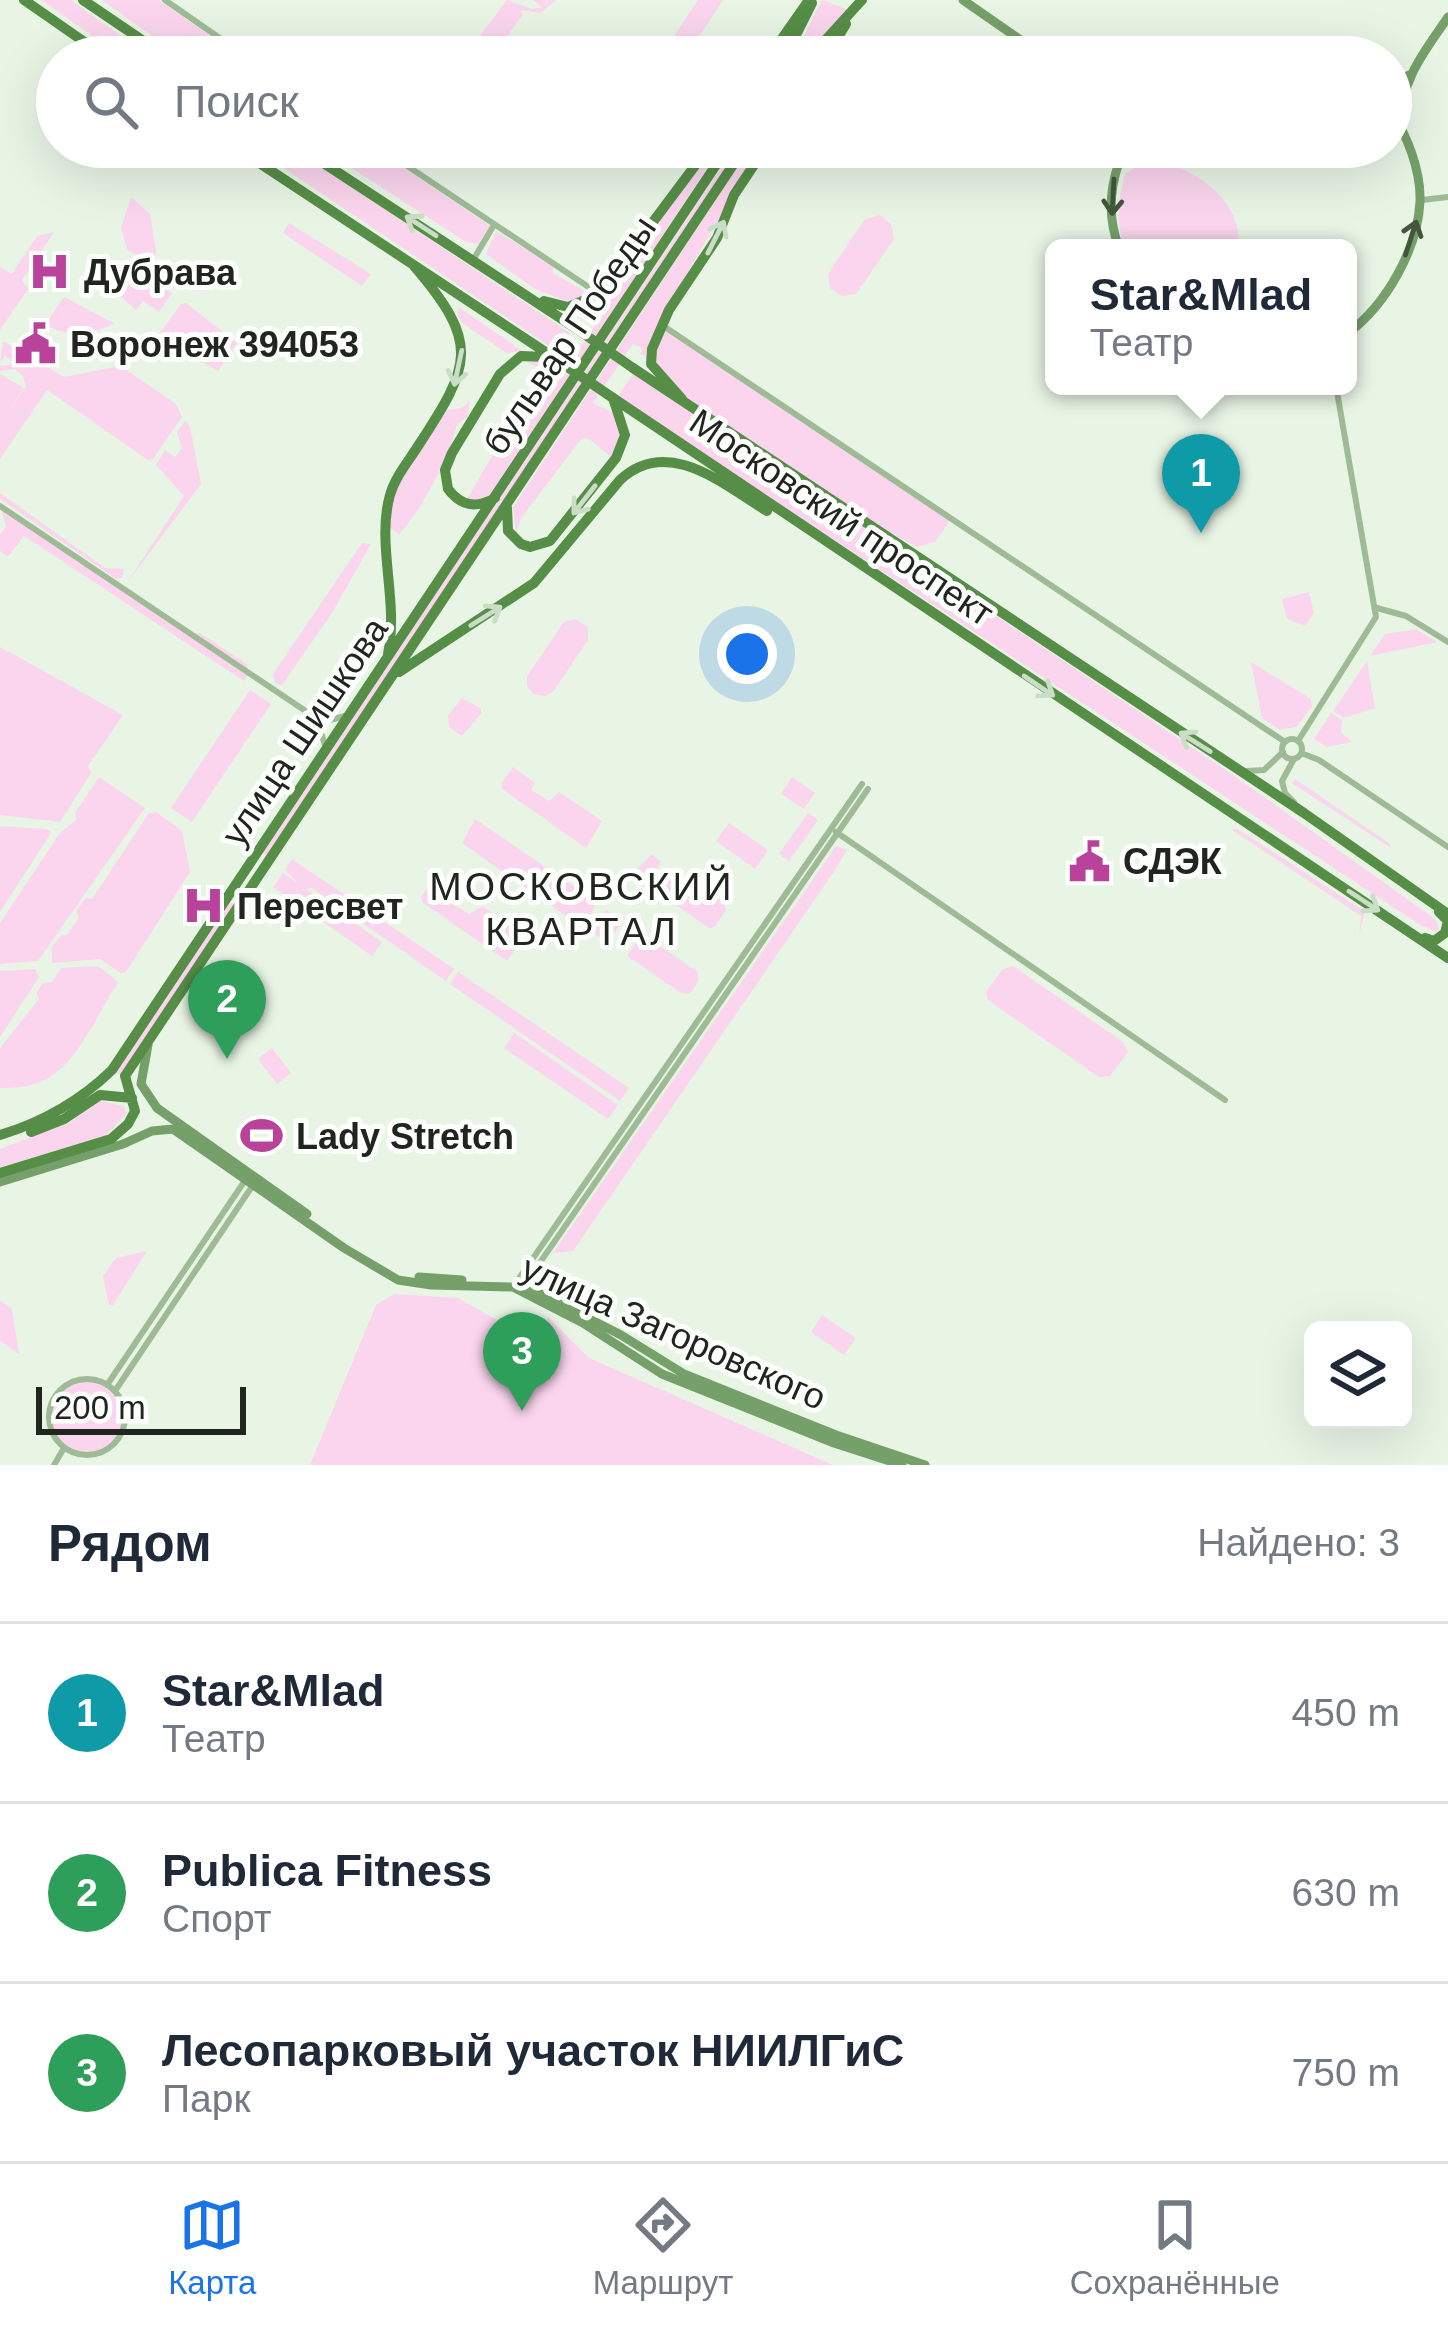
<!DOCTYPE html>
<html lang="ru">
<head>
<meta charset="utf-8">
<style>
  :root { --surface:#fff; --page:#f2f2f3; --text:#1f2937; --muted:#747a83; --line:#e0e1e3; --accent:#1a73e8 }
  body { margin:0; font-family:Helvetica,sans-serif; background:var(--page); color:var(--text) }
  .controls { position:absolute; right:36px; bottom:36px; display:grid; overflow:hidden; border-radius:18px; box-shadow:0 12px 48px #0002 }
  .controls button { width:108px; height:108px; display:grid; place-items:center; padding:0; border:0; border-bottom:3px solid var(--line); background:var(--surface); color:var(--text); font:60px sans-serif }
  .scale { position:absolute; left:36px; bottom:30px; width:210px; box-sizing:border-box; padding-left:12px; border:6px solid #212520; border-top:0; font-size:33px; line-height:42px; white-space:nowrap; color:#212520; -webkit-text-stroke:9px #fcfffc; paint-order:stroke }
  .you { position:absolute; left:747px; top:654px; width:42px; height:42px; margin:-30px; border:9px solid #fff; border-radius:50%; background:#1a73e8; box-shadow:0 0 0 18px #1a73e833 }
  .badge { display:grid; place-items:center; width:78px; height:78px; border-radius:50%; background:var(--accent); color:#fff; font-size:39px; font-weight:700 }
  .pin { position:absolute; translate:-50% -99px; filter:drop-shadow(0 3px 6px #0008) }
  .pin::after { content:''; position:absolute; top:63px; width:42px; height:36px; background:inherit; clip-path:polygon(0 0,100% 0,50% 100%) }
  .popup { position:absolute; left:1045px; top:239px; width:312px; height:156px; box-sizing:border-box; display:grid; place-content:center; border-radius:18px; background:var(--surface); filter:drop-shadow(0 3px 9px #0005); font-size:39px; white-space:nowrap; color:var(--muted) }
  .popup b { font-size:45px; color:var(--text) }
  .popup::after { content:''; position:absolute; left:50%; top:100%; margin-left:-24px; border:24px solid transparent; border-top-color:var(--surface) }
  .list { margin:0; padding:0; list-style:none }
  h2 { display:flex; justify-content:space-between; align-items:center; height:156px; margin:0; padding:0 48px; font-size:51px }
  h2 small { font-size:39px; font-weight:400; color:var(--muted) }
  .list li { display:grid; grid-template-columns:78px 1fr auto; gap:36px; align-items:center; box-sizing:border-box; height:180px; padding:0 48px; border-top:3px solid var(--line) }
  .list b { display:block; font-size:45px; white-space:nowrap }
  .list p { margin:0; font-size:39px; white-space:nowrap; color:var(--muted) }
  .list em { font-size:39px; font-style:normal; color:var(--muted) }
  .icon { flex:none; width:66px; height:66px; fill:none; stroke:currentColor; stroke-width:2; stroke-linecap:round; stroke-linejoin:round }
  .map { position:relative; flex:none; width:1448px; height:1465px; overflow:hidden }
  .search { position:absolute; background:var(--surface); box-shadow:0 12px 48px #0002; left:36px; right:36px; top:36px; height:132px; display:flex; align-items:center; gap:30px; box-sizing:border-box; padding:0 42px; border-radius:66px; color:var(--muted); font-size:45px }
  .sheet { height:696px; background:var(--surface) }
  nav { display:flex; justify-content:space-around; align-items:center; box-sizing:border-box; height:168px; border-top:3px solid var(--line); background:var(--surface); font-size:33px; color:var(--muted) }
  nav a { display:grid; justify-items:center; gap:6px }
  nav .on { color:var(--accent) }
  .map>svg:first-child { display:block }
  .green { fill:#fad5ed }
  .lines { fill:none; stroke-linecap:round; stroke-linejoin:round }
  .street { stroke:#9ebb96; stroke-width:6 }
  .secondary { stroke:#75a069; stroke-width:9 }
  .primary { stroke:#568d47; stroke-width:10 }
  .primary-bridge { stroke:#568d47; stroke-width:10 }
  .oneway { stroke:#43563d }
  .oneway2 { stroke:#caddc6 }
  .labels { text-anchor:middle; stroke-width:10; stroke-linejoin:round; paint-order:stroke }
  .poi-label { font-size:36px; font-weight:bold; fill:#212520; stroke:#fcfffc; text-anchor:start }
  .street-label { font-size:36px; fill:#212520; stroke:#fcfffc }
  .neighbourhood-label { font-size:39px; letter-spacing:3px; fill:#212520; stroke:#fcfffc }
</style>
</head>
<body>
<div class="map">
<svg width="1448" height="1465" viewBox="0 0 1448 1465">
  <rect width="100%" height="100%" fill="#e8f5e5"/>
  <path class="green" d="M41,0H71L150,57H123Z
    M102,0H159L240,57H181Z
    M507,0L532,9L542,7L533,0H547L544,6L549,0H556L540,13L520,10L523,14L498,50L479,37Z
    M698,0H723L686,57L668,45Z
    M822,0L849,10L805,57H793Z
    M252,147H291L570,333L558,352Z
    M319,147H373L490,226L478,244L466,242Z
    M714,147H721L498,485L485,500L466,501L541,370L525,361L534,358L549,365L544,373L558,381L598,321L580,307L603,298L616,282L659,217Z
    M735,147H740L266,856L263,853Z
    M751,147H760C723,217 676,284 645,356L640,354L643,349L633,344L593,403L617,415L620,442L611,457L589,439L582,438L521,518L516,535L513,507Z
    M1147,161C1191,163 1243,199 1239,248H1125C1115,220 1118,202 1125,174Z
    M131,197L150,214L156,251L154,266L127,249L121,228Z
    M880,215L891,224L894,239L856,294L842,296L830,288L828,274L864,220Z
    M289,223L371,274L362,286L283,233Z
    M496,231L553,266V273L590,294L569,302L535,289L486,254Z
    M54,232L22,280L28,289L0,330V267L12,274L37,236Z
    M119,271L135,282L142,273L172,293L159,312L143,301L136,310L109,286Z
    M64,297L114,323C92,336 67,338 45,324Z
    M186,303L237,343L218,371L162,339L160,333L181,304Z
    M460,308L522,351L507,353L462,323L457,313Z
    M662,325L951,519L935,542L917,547L876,525L685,404L655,370L656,339Z
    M3,341L64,377L119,366L125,369L176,404L182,417L153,459L148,460L47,390L0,459V374L24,388L4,419L26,386L23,376L15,369L0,371V366L15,364L5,356L0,362Z
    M634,373L1236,777L1435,919L1439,929L1436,932L1422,926L617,397Z
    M470,401L467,417L457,425C449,456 422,511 399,534L390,528L392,493L447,410L462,408Z
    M185,421L190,426L201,484L126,584L184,496L156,465L165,450L175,457L182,448L177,432Z
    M0,493L105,568L124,569L122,578L116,579L0,499Z
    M0,506L190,634L200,633L247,664L249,674L244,681L24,536L8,557L0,551V535L6,526Z
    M362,543L371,544L332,613L282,685L275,683L273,674Z
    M1309,592L1314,613L1305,626L1287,619L1282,599Z
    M575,619L588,627V640L553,692L545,696L533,694L527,686V676L564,622Z
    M1416,629L1437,642L1370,656L1385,634Z
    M0,647L123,715L88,766L91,773L60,822L0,815Z
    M1367,661L1375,708L1344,718L1333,711Z
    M1251,662L1311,699L1312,707L1296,727L1280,730L1262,718Z
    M250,690L271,704L192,822L171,808Z
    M462,698L481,709V714L462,736L449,727L448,716Z
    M1331,713L1342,720L1341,732L1352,742L1327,747L1314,739Z
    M513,767L535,783L531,790L549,801L559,792L602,821L586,848L502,789L501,784Z
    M99,777L145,808L38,961L0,964V923L60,833L76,820L75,813Z
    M792,777L815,793L804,809L781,794Z
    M1295,779L1389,843L1391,848L1292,783Z
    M156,812L182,831L190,872L126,972L121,973L100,959L52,963V947L60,936L67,935L79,917L76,911L86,898L92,899L149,813Z
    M808,813L818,820L789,861L779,854Z
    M475,819L594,900L595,907L587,920L576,923L462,843Z
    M729,823L768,850L755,869L716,841Z
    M0,826L47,829L51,833L0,912Z
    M1231,829H1238L1361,909L1364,915L1359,935L1361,916Z
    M836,846L847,850L831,876L573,1251L553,1253Z
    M652,854L661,862L654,876L665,884L669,879L681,887L693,881L724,903L726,910L715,927L709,928L636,877V870Z
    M292,859L454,969L446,981L312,888L306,889L382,942L372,956L273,887L283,873L298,883L285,870Z
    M434,878L455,889L451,903L469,914L482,906L525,936L507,961L422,902L421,897Z
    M230,902L234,905L120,1075L115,1072Z
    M606,910L698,972V982L690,994L681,993L627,956L641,935L623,921L607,942L594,933L592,926Z
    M98,966L118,982C99,1011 79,1061 48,1078C35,1087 15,1088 0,1088V1048L39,999L36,993L43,983L52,982L61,968Z
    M1013,966L1123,1042L1128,1052L1110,1076L1099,1077L988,1000L986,992L1002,970Z
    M35,969L39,977L0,1037V971Z
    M458,972L629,1088L620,1101L450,984Z
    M514,1033L618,1105L608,1119L504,1048Z
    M272,1048L291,1073L277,1084L258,1059Z
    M100,1101L124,1106L126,1114L106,1136L0,1167V1149L70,1122Z
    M147,1251L113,1305H109L103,1276L116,1258Z
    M394,1294L458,1298L513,1329L549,1318L589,1358L833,1465H310L376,1305Z
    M0,1301L12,1309L19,1354L0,1341Z
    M822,1315L856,1338L844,1355L811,1332Z
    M49 1417a38 38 0 1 1 76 0a38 38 0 1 1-76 0Z"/>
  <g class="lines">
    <path class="street" d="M165,0L247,57
      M379,147L599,294
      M1422,200L1448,197
      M473,260L494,225
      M662,325L1285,742
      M0,506L316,718
      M1377,608L1406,616L1448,642
      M1282 749a10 10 0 1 1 20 0a10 10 0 1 1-20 0Z
      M1298,741L1376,617L1336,386
      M325,745L316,718L330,720L345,716
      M1301,753L1319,760L1448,847
      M1294,759L1282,781L1285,793L1294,802
      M1247,771L1264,770L1283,752
      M836,832L1225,1100
      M513,1287L862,784
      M523,1287L868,789
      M49 1417a38 38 0 1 1 76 0a38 38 0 1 1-76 0Z
      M107,1385L246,1179
      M115,1391L253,1185
      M54,1465L64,1448"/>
    <path class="secondary" d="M963,0L1045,57
      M1248,57H1280
      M1391,87L1409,75
      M1401,122C1401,79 1425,51 1448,17
      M1119,248C1106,213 1110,181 1125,147
      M1348,333C1386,305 1418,249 1420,201C1421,170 1407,136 1391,110
      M148,1045L141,1084L157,1108L307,1214
      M0,1182L123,1144L152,1131L173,1129L344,1248L398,1280L431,1285L513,1287L583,1323L662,1374L834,1443L902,1465
      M419,1277L462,1280
      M521,1284L621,1335L684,1374L836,1435L925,1465"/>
    <path class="primary" d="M24,0L106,57
      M83,0L167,57
      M769,57L809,0
      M785,57L812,3
      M810,57L862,0
      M826,57L846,24
      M235,147L553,357
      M299,147L574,327
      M544,301L568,307L599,294L709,147
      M633,368L1304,813L1448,914
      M613,398L1448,958
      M682,399L651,364L652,349L669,310L717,238L734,195L766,147
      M495,498C476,509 461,506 448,489L445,470L452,453L500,374L521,356L547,357
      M507,508L508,531L521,544L530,547L550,541L616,458L625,435L614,401
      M388,654C399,601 376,544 390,495C395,477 408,462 418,446C471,365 481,344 414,266
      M399,672L534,583L620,480C668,435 724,485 767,511
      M1425,938L1434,941L1445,933L1448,921L1439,912
      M31,1132L64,1119L100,1095L132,1098
      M0,1135C43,1122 80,1101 112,1070L728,147
      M0,1173L111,1139L128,1124L135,1111L125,1076L745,147"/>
    <path class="primary-bridge" d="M574,327L633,368
      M553,357L613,398"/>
  </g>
  <defs><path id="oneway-shaft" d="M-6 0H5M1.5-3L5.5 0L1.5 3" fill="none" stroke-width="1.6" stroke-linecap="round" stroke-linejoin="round" transform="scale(3)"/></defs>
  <g class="oneway">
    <use href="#oneway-shaft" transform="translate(1113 197) rotate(93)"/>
    <use href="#oneway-shaft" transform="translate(1411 238) rotate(-72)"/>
  </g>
  <g class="oneway2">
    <use href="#oneway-shaft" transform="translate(421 226) rotate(-147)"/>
    <use href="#oneway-shaft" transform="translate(716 237) rotate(-63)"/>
    <use href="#oneway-shaft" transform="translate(458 368) rotate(102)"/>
    <use href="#oneway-shaft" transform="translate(584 500) rotate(128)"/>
    <use href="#oneway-shaft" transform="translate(486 616) rotate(-32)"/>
    <use href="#oneway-shaft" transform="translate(1039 686) rotate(34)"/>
    <use href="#oneway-shaft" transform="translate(1195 742) rotate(-148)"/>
    <use href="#oneway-shaft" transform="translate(1364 901) rotate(33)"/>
  </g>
  <defs>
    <symbol id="hospital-bare" viewBox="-9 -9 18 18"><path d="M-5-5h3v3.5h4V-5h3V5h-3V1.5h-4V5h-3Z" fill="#b9439a" stroke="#fcfffc" stroke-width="2.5" paint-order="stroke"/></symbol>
    <symbol id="civic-bare" viewBox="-9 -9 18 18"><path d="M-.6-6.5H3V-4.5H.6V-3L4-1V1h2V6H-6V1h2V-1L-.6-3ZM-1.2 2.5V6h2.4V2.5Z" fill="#b9439a" stroke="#fcfffc" stroke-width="2.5" paint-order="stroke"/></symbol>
    <symbol id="stadium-bare" viewBox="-9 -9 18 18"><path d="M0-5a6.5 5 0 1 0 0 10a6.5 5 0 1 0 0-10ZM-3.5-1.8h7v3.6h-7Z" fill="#b9439a" stroke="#fcfffc" stroke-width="2.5" paint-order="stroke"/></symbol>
  </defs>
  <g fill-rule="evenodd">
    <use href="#hospital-bare" x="20" y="242" width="59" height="59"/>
    <use href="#civic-bare" x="6" y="314" width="59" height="59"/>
    <use href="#civic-bare" x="1060" y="832" width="59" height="59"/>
    <use href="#hospital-bare" x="174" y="876" width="59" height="59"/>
    <use href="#stadium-bare" x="232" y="1106" width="59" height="59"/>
  </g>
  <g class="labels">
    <g class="poi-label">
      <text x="84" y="285">Дубрава</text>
      <text x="70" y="357">Воронеж 394053</text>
      <text x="1123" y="874">СДЭК</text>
      <text x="237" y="919">Пересвет</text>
      <text x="296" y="1149">Lady Stretch</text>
    </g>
    <g class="street-label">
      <text transform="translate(569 335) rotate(-56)" y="13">бульвар Победы</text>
      <text transform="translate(842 517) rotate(34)" y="13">Московский проспект</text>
      <text transform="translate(304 731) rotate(-56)" y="13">улица Шишкова</text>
      <text transform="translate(674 1332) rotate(24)" y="13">улица Загоровского</text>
    </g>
    <g class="neighbourhood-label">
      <text x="582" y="900">МОСКОВСКИЙ<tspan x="582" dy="45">КВАРТАЛ</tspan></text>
    </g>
  </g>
</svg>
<div class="controls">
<button><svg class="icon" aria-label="layers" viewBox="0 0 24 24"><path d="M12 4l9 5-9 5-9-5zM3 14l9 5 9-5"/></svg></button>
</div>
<div class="scale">200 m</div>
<div class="you"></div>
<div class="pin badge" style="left:1201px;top:533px;background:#0f9aa8">1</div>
<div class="popup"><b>Star&amp;Mlad</b>Театр</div>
<div class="pin badge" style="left:227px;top:1059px;background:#2e9e5b">2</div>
<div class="pin badge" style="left:522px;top:1411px;background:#2e9e5b">3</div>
<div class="search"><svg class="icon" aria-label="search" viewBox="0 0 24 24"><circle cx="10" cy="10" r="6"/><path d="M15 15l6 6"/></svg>Поиск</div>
</div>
<section class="sheet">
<h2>Рядом<small>Найдено: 3</small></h2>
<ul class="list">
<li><span class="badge" style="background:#0f9aa8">1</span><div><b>Star&amp;Mlad</b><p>Театр</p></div><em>450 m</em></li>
<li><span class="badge" style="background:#2e9e5b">2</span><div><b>Publica Fitness</b><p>Спорт</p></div><em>630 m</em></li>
<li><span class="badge" style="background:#2e9e5b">3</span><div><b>Лесопарковый участок НИИЛГиС</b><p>Парк</p></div><em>750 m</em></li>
</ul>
</section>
<nav>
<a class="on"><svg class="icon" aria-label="map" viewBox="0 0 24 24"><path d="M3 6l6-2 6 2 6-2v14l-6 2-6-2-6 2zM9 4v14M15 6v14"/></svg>Карта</a>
<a><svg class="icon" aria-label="directions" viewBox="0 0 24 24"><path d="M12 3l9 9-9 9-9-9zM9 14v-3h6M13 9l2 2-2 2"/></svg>Маршрут</a>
<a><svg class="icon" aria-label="saved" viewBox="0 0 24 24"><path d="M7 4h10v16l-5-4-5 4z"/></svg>Сохранённые</a>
</nav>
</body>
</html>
